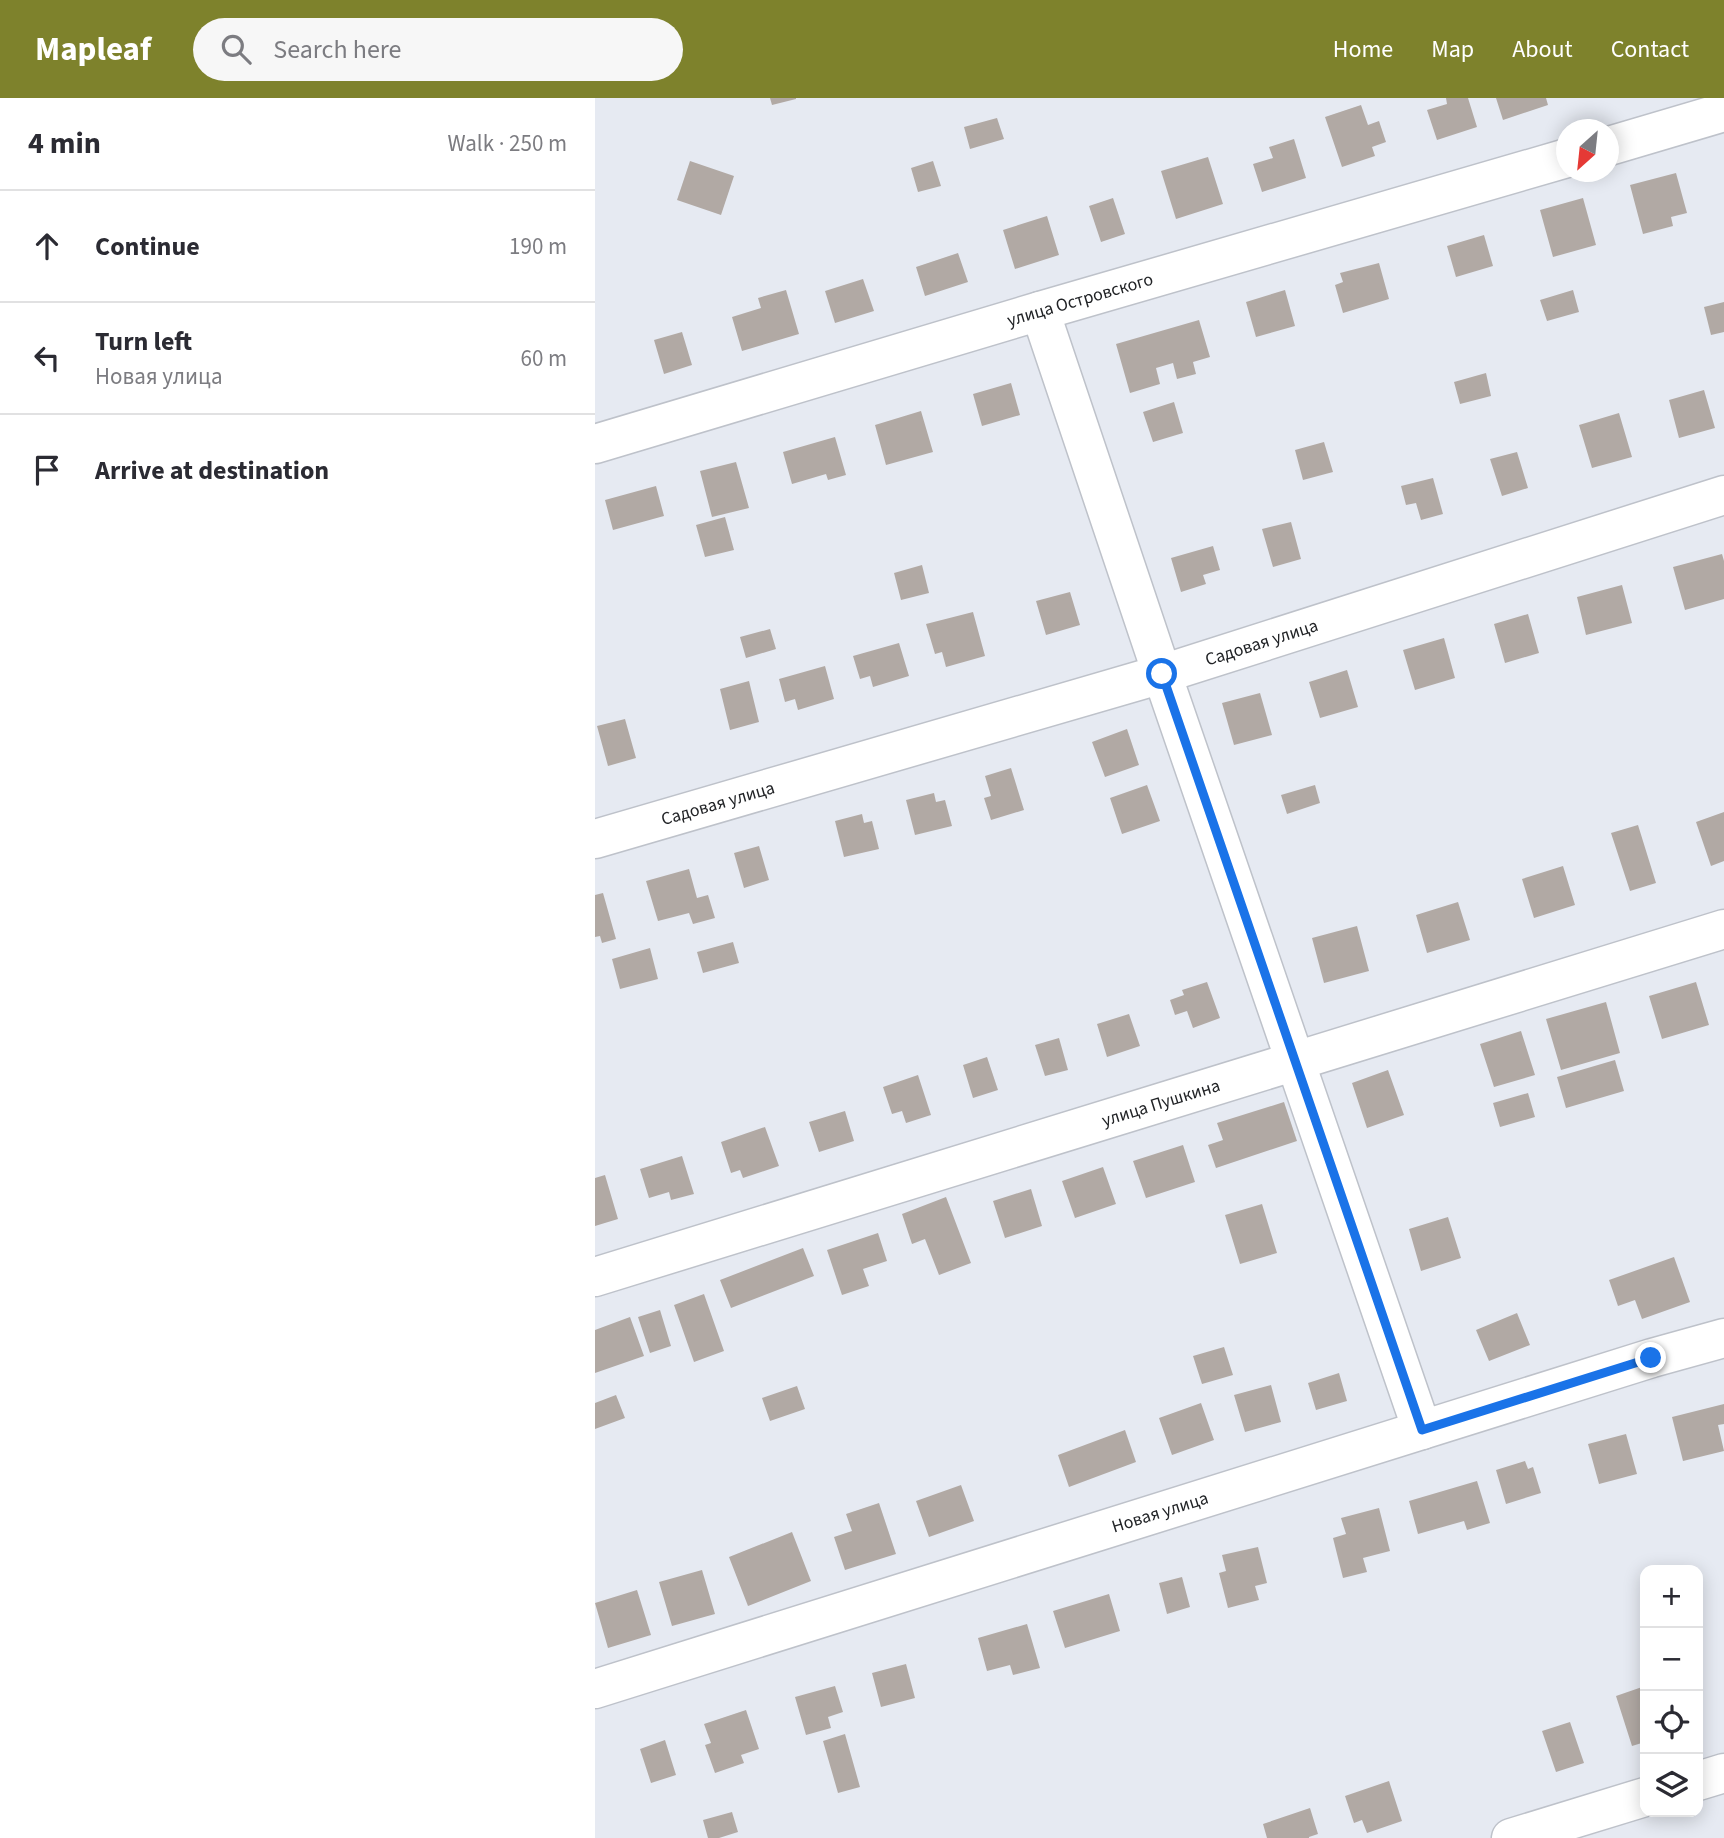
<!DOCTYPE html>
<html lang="en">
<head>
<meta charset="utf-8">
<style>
  :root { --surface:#fff; --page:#f7f7f7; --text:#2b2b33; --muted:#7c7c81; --line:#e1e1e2; --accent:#7e822c }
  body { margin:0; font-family:"Source Sans 3",sans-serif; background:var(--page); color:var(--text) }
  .controls { position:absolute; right:21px; bottom:21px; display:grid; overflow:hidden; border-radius:14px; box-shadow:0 4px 18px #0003 }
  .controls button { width:63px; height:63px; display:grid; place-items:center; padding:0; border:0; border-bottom:2px solid var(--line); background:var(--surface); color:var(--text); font:35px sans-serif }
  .compass { position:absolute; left:961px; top:21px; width:63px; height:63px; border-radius:50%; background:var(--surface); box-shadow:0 4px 18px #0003; rotate:207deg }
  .stop { position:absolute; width:21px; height:21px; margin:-16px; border:5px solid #1a73e8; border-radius:50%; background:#fff }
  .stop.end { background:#1a73e8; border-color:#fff; box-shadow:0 2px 7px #0008 }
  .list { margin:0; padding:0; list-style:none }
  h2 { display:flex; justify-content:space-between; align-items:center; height:91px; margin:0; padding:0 28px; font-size:30px }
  h2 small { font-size:23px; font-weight:400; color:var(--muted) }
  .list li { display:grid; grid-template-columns:46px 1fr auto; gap:21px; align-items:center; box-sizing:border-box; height:112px; padding:0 28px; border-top:2px solid var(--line) }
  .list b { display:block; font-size:26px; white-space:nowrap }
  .list p { margin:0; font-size:23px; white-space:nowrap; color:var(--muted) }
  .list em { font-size:23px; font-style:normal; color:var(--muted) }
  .icon { flex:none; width:38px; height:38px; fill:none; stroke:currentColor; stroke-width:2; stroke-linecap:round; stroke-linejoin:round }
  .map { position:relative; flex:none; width:1129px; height:1740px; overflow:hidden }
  header { display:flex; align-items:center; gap:42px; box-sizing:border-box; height:98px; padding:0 35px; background:var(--accent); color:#fff }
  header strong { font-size:33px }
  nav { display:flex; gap:38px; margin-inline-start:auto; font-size:24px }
  .search { width:490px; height:63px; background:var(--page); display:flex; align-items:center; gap:18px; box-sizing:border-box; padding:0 24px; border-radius:38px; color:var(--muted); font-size:26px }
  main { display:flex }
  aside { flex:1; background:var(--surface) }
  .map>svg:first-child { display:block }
  .building { fill:#b1a9a4 }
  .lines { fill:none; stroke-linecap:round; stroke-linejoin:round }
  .minor-casing { stroke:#bec2ca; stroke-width:41 }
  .minor { stroke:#fff; stroke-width:38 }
  .route { stroke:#1a73e8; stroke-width:9 }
  .labels { text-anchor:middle; stroke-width:7; stroke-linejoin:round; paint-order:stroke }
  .street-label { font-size:18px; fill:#212326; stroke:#fff }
</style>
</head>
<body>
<header>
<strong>Mapleaf</strong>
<div class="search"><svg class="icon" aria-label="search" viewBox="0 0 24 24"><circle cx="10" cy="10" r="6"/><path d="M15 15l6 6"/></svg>Search here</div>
<nav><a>Home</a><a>Map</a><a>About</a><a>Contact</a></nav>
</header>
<main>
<aside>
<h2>4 min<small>Walk · 250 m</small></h2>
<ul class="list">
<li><svg class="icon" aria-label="ahead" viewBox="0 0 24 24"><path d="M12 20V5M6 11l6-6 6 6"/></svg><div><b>Continue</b></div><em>190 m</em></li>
<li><svg class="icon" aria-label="left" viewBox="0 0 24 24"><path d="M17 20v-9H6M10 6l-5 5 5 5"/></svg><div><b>Turn left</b><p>Новая улица</p></div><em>60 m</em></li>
<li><svg class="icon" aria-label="arrive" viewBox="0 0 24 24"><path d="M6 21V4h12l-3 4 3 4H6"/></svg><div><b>Arrive at destination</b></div></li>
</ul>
</aside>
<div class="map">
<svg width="1129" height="1740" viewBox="0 0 1129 1740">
  <rect width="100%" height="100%" fill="#e6eaf2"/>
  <path class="building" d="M175,0H201V1L177,7Z
    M851,0H873L882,29L842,42L832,12L852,6Z
    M901,0H951L953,7L908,22Z
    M766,7L773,27L784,23L791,44L777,49L780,58L747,69L730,19Z
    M402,20L409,41L375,51L369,29Z
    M699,41L711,80L667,94L658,66L678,60L674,49Z
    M613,59L628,106L581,121L566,73Z
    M95,63L139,78L126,117L82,102Z
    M338,63L346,88L323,94L316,70Z
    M1081,75L1092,115L1076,119L1078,128L1048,136L1035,87Z
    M518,100L530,136L506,144L494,108Z
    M988,100L1001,147L958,159L945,112Z
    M452,118L464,157L420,171L408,132Z
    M889,137L898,168L861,179L852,148Z
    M363,155L373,184L330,198L321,169Z
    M784,165L794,201L748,215L740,187L748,184L745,175Z
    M268,181L279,213L240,225L230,193Z
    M191,192L204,236L147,253L137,219L166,210L163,200Z
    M690,192L700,228L661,239L651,204Z
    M978,192L984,214L952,223L945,202Z
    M1129,204V234L1116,237L1109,209Z
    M604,222L615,259L598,264L601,276L582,281L578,265L561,270L565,286L535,295L521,246Z
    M87,234L97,267L69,276L59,242Z
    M891,275L896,298L865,306L859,284Z
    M416,285L425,317L387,328L378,296Z
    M1109,292L1120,330L1084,340L1074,302Z
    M579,304L588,335L558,344L548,314Z
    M326,313L338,354L291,367L280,327Z
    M1024,315L1037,359L997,370L984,327Z
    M240,339L251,377L233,382L231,376L197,386L188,354Z
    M729,344L738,374L708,382L700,352Z
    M922,354L933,390L907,398L895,361Z
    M141,364L154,410L117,419L105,373Z
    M838,380L848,416L826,422L821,405L811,407L806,388Z
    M61,388L69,418L18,432L10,402Z
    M130,419L139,452L110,459L101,427Z
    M696,424L706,461L678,469L667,431Z
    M618,448L625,472L608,477L611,486L586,494L576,460Z
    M1127,456L1129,463V501L1090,512L1078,469Z
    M327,467L334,495L306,502L299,475Z
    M1027,487L1037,525L991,537L982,499Z
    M475,494L485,527L451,537L441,503Z
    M378,514L390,558L351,569L347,554L340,556L331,526Z
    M933,516L944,555L910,565L899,526Z
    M175,531L181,551L151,560L145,539Z
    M849,540L860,580L820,592L808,552Z
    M304,545L314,578L278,589L275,578L265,581L258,558Z
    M230,568L239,601L203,612L200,601L190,604L184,581Z
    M752,572L763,609L725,620L714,584Z
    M154,583L164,624L135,632L125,591Z
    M665,595L677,637L639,647L627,605Z
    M30,621L41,660L13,668L2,628Z
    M532,631L544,667L510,679L497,644Z
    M416,670L429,712L396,722L389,700L396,698L390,678Z
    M552,687L565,723L527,736L515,700Z
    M720,687L725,705L692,716L686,697Z
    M339,695L341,704L350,702L357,728L320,737L311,702Z
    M1129,714V763L1116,768L1101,724Z
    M267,716L269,725L277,723L284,751L249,759L240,723Z
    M1043,727L1061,785L1035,793L1016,735Z
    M164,748L174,782L149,790L139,755Z
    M968,768L980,807L939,820L927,781Z
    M94,771L102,800L113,797L120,820L98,826L94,815L63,823L51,783Z
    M8,795L21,841L7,845L5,838L0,839V797Z
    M863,804L875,842L832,855L821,817Z
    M762,828L774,873L729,885L717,840Z
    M138,844L144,865L108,875L102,854Z
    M55,850L63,881L25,891L17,861Z
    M612,884L625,920L598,930L592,913L580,917L575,902L589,897L587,892Z
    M1101,884L1114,927L1067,941L1054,898Z
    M1011,904L1025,955L966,972L951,921Z
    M534,916L545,948L512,959L502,926Z
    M926,933L940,977L899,989L885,946Z
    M464,940L473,972L450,978L440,947Z
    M392,959L403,992L378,1000L368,967Z
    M1020,962L1029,993L971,1010L962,979Z
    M793,972L809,1017L772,1030L757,985Z
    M323,977L336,1017L311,1025L307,1013L297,1016L288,989Z
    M933,995L940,1019L905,1029L898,1005Z
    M689,1004L702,1043L621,1070L613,1047L628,1042L622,1025Z
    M250,1013L259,1043L224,1054L214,1024Z
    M170,1029L184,1068L148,1080L145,1072L136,1075L126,1044Z
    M588,1047L600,1084L551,1100L538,1063Z
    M87,1058L99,1096L76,1102L74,1094L54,1100L45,1071Z
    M508,1069L521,1106L480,1120L467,1083Z
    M10,1077L23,1121L0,1128V1080Z
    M436,1091L447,1128L410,1140L398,1103Z
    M351,1099L376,1165L344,1177L330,1141L317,1146L307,1116Z
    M667,1106L682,1155L645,1166L630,1117Z
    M853,1119L866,1160L826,1173L814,1131Z
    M283,1135L292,1163L268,1171L274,1188L247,1197L232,1152Z
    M208,1150L219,1178L136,1210L125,1182Z
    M1079,1159L1095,1204L1047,1221L1040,1202L1023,1208L1014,1182Z
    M109,1196L129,1253L99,1264L79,1207Z
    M65,1212L76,1248L55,1255L43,1219Z
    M922,1215L935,1247L894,1263L881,1232Z
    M35,1219L49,1258L0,1275V1232Z
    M629,1249L638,1277L607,1286L598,1258Z
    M744,1275L752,1303L721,1312L713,1285Z
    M676,1287L686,1324L650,1334L639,1297Z
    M202,1288L210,1311L175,1323L167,1300Z
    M21,1297L30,1320L0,1331V1305Z
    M606,1305L619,1342L577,1357L564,1320Z
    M1129,1306V1326L1123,1327L1129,1353L1088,1363L1077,1319Z
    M530,1332L541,1364L474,1389L463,1357Z
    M1031,1336L1042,1376L1004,1386L993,1346Z
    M930,1363L933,1371L938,1369L946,1395L911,1406L901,1372Z
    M882,1383L895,1425L872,1432L869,1423L823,1436L814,1403Z
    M366,1387L379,1423L334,1439L321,1403Z
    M284,1405L301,1456L250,1472L239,1439L257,1433L251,1416Z
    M784,1410L795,1453L768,1460L772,1474L748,1480L738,1440L751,1436L746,1420Z
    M197,1434L216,1483L153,1508L134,1459Z
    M663,1449L672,1485L660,1488L664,1502L633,1510L624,1475L631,1473L627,1457Z
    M107,1472L120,1516L77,1528L64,1484Z
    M587,1479L595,1509L572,1516L564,1485Z
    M42,1492L56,1537L13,1550L0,1505Z
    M514,1496L525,1533L470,1550L458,1513Z
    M432,1526L445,1570L418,1577L415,1567L392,1573L383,1540Z
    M311,1566L320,1600L286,1609L277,1575Z
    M240,1588L248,1614L233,1619L236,1630L211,1637L200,1599Z
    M1050,1588V1644L1037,1648L1021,1598Z
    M151,1612L164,1651L146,1657L149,1665L120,1675L110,1647L116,1645L109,1626Z
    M975,1624L989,1665L961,1674L947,1633Z
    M250,1636L265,1689L243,1695L228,1643Z
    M70,1642L81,1677L56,1685L45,1651Z
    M794,1683L807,1723L772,1735L767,1722L759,1725L750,1698Z
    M715,1710L723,1736L714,1739V1740H672L668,1726Z
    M137,1714L143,1734L124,1740H113L108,1722Z"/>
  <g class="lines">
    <defs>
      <g id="minor">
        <path d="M1014,48L1129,14"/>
        <path d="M445,213L567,576L827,1332"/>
        <path id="s1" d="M0,346L445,213L972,60"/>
        <path id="s2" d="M0,741L567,576L1129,397"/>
        <path id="s3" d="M0,1179L1129,831"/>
        <path id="s4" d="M0,1591L1057,1260L1129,1240"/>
        <path d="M1103,1683L1129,1675"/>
        <path d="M916,1740L1050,1699"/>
      </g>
    </defs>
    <use href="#minor" class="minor-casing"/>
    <use href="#minor" class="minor"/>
  </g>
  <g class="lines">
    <path class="route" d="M567,576L827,1332L1056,1260"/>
  </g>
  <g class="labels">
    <g class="street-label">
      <text dy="6" stroke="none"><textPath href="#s1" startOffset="506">улица Островского</textPath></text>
      <text dy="6" stroke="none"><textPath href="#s2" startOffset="695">Садовая улица</textPath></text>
      <text dy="6" stroke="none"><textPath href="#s2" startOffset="128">Садовая улица</textPath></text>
      <text dy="6" stroke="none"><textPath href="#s3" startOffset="592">улица Пушкина</textPath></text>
      <text dy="6" stroke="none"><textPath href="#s4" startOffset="592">Новая улица</textPath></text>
    </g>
  </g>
</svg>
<div class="controls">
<button>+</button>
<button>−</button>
<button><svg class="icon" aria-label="locate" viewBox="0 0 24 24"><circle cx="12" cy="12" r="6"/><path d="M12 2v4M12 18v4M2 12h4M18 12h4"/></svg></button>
<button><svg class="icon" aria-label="layers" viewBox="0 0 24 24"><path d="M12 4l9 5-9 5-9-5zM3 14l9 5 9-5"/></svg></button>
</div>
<svg class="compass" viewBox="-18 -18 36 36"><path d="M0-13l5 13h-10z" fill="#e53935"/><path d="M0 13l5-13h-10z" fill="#7c7c81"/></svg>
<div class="stop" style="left:567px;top:576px"></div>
<div class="stop end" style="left:1056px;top:1260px"></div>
</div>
</main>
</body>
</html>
